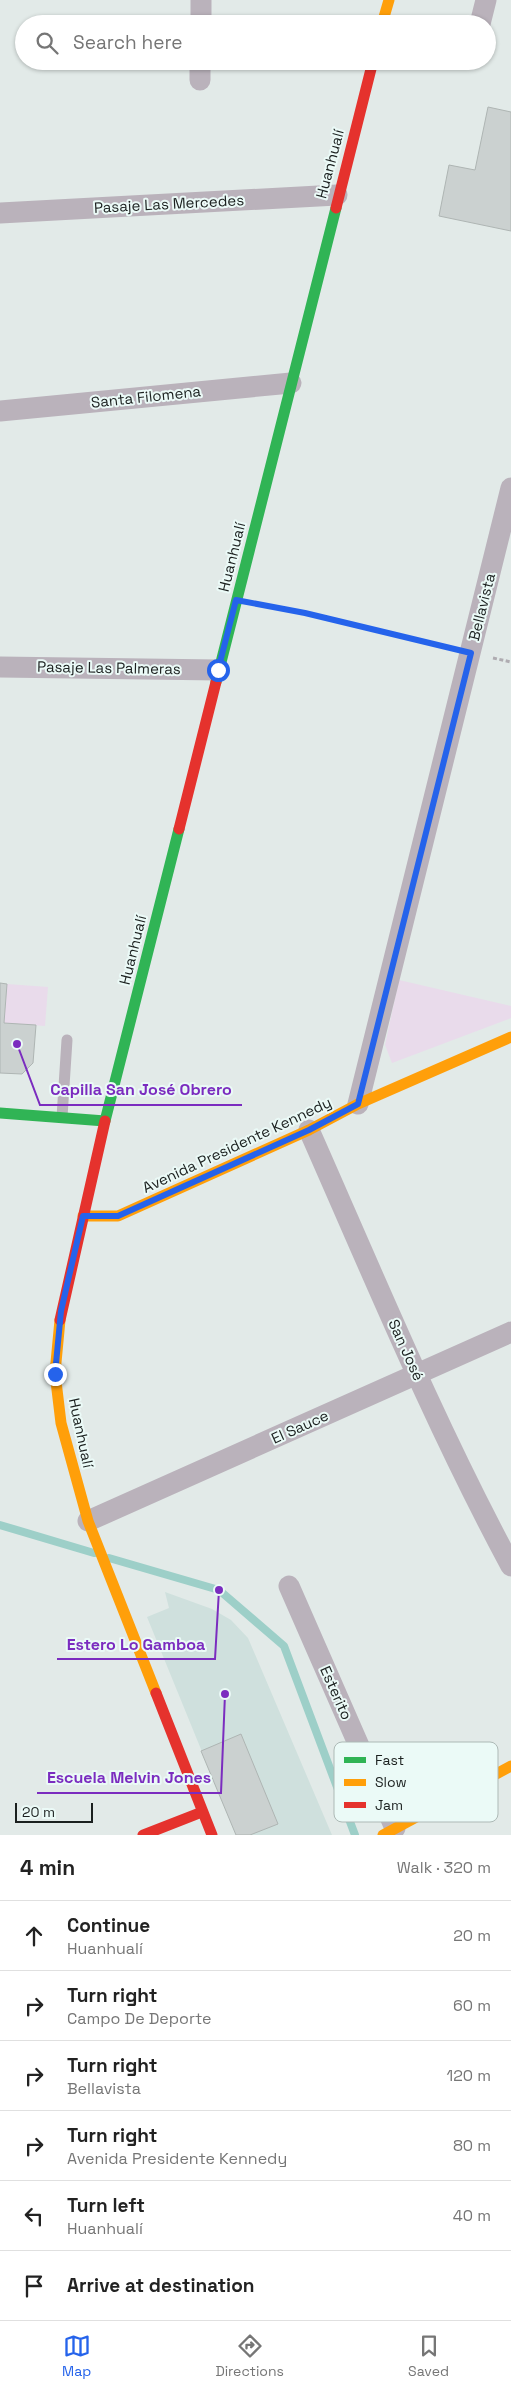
<!DOCTYPE html>
<html lang="en">
<head>
<meta charset="utf-8">
<style>
  :root { --surface:#fff; --page:#f6f6f6; --text:#222; --muted:#767676; --line:#e0e0e0; --accent:#2563eb }
  body { margin:0; font-family:"Space Grotesk",sans-serif; background:var(--page); color:var(--text) }
  .scale { position:absolute; left:15px; bottom:12px; width:78px; box-sizing:border-box; padding-left:5px; border:2px solid #1b201f; border-top:0; font-size:14px; line-height:18px; white-space:nowrap; color:#1b201f; -webkit-text-stroke:4px #ebfaf7; paint-order:stroke }
  .stop { position:absolute; width:15px; height:15px; margin:-11px; border:4px solid #2563eb; border-radius:50%; background:#fff }
  .stop.end { background:#2563eb; border-color:#fff; box-shadow:0 1px 5px #0008 }
  .list { margin:0; padding:0; list-style:none }
  h2 { display:flex; justify-content:space-between; align-items:center; height:65px; margin:0; padding:0 20px; font-size:21px }
  h2 small { font-size:16px; font-weight:400; color:var(--muted) }
  .list li { display:grid; grid-template-columns:32px 1fr auto; gap:15px; align-items:center; box-sizing:border-box; height:70px; padding:0 20px; border-top:1px solid var(--line) }
  .list b { display:block; font-size:19px; white-space:nowrap }
  .list p { margin:0; font-size:16px; white-space:nowrap; color:var(--muted) }
  .list em { font-size:16px; font-style:normal; color:var(--muted) }
  .icon { flex:none; width:28px; height:28px; fill:none; stroke:currentColor; stroke-width:2; stroke-linecap:round; stroke-linejoin:round }
  .map { position:relative; flex:none; width:511px; height:1835px; overflow:hidden }
  .search { position:absolute; background:var(--surface); box-shadow:0 1px 4px #0004; left:15px; right:15px; top:15px; height:55px; display:flex; align-items:center; gap:12px; box-sizing:border-box; padding:0 18px; border-radius:28px; color:var(--muted); font-size:19px }
  .sheet { height:485px; background:var(--surface) }
  nav { display:flex; justify-content:space-around; align-items:center; box-sizing:border-box; height:70px; border-top:1px solid var(--line); background:var(--surface); font-size:14px; color:var(--muted) }
  nav a { display:grid; justify-items:center; gap:2px }
  nav .on { color:var(--accent) }
  .map>svg:first-child { display:block }
  .built { fill:#cfe0dd }
  .green { fill:#e9dbeb }
  .lines { fill:none; stroke-linecap:round; stroke-linejoin:round }
  .stream { stroke:#9dcfc8; stroke-width:8 }
  .building { fill:#cbd1d0; stroke:#aeb5b3 }
  .path { stroke:#afacb1; stroke-width:3; stroke-dasharray:4 2.5; stroke-linecap:butt }
  .lane { stroke:#bab2bb; stroke-width:11 }
  .street { stroke:#bab2bb; stroke-width:21 }
  .fast { stroke:#30b455; stroke-width:11 }
  .slow { stroke:#ff9f0a; stroke-width:11 }
  .jam { stroke:#e5322d; stroke-width:11 }
  .route { stroke:#2563eb; stroke-width:6 }
  .labels { text-anchor:middle; stroke-width:4; stroke-linejoin:round; paint-order:stroke }
  .street-label { font-size:15px; fill:#1b201f; stroke:#ebfaf7 }
  .key { fill:#ebfaf7; stroke:#adb9b6; stroke-width:1 }
  .key-label { font-size:14px; fill:#1b201f }
  .leader { fill:none; stroke:#7b2cbf; stroke-width:2 }
  .callout-dot { fill:#7b2cbf; stroke:#ebfaf7; stroke-width:2 }
  .callout-label { font-size:16px; text-anchor:middle; font-weight:bold; fill:#7b2cbf; stroke:#ebfaf7; stroke-width:4; stroke-linejoin:round; paint-order:stroke }
</style>
</head>
<body>
<div class="map">
<svg width="511" height="1835" viewBox="0 0 511 1835">
  <rect width="100%" height="100%" fill="#e2eae8"/>
  <path class="built" d="M165,1592L212,1609L231,1620L248,1638L332,1835H236L147,1617L169,1608Z"/>
  <path class="green" d="M399,980L511,1006V1018L392,1063L385,1045Z
    M7,984L48,987L45,1026L4,1023Z"/>
  <g class="lines">
    <path class="stream" d="M0,1525L94,1553
      M109,1558L219,1590L284,1646L355,1835"/>
  </g>
  <path class="building" d="M488,107L511,112V231L439,216L449,165L475,170Z
    M0,983L7,984L4,1023L36,1025L33,1063L22,1074L0,1073Z
    M241,1734L278,1824L250,1835H236L201,1751Z"/>
  <g class="lines">
    <path class="path" d="M262,605L305,613L448,648
      M493,658L511,662"/>
    <path class="lane" d="M62,1117L67,1040"/>
    <path class="street" d="M201,24V0
      M480,24L486,0
      M200,80V61
      M0,213L337,195
      M0,411L291,383
      M0,667L218,670
      M358,1104L511,488
      M309,1130C374,1277 435,1425 511,1566
      M88,1521L511,1332
      M289,1586L395,1828"/>
    <path class="fast" d="M216,682L336,208
      M0,1113L105,1121
      M105,1121L179,829"/>
    <path class="slow" d="M382,24L389,0
      M83,1216H118L309,1130L358,1104L511,1037
      M60,1320L55,1373L61,1423L88,1521L156,1693
      M383,1835L511,1766"/>
    <path class="jam" d="M336,208L373,61
      M179,829L216,682
      M60,1320L105,1121
      M156,1693L212,1835
      M143,1835L202,1812"/>
  </g>
  <g class="lines">
    <path class="route" d="M55,1374L61,1311L83,1216H118L309,1130L358,1104L471,653L305,613L236,600L218,670"/>
  </g>
  <g class="labels">
    <g class="street-label">
      <text transform="translate(330 164) rotate(-75)" y="5">Huanhualí</text>
      <text transform="translate(169 204) rotate(-3)" y="5">Pasaje Las Mercedes</text>
      <text transform="translate(146 397) rotate(-6)" y="5">Santa Filomena</text>
      <text transform="translate(232 557) rotate(-76)" y="5">Huanhualí</text>
      <text transform="translate(482 607) rotate(-76)" y="5">Bellavista</text>
      <text transform="translate(109 668) rotate(1)" y="5">Pasaje Las Palmeras</text>
      <text transform="translate(133 950) rotate(-76)" y="5">Huanhualí</text>
      <text transform="translate(237 1145) rotate(-25)" y="5">Avenida Presidente Kennedy</text>
      <text transform="translate(406 1350) rotate(66)" y="5">San José</text>
      <text transform="translate(300 1427) rotate(-24)" y="5">El Sauce</text>
      <text transform="translate(81 1433) rotate(78)" y="5">Huanhualí</text>
      <text transform="translate(336 1693) rotate(66)" y="5">Esterito</text>
    </g>
  </g>
  <rect x="334" y="1742" width="164" height="80" rx="8" class="key"/>
  <rect x="344" y="1757" width="22" height="6" fill="#30b455"/>
  <rect x="344" y="1779" width="22" height="7" fill="#ff9f0a"/>
  <rect x="344" y="1802" width="22" height="6" fill="#e5322d"/>
  <g class="key-label">
    <text x="375" y="1765">Fast</text>
    <text x="375" y="1787">Slow</text>
    <text x="375" y="1810">Jam</text>
  </g>
  <path class="leader" d="M17 1044L40 1105H242M219 1590L215 1659H57M225 1694L221 1793H37"/>
  <g class="callout-dot">
    <circle cx="17" cy="1044" r="5"/>
    <circle cx="219" cy="1590" r="5"/>
    <circle cx="225" cy="1694" r="5"/>
  </g>
  <g class="callout-label">
    <text x="141" y="1095">Capilla San José Obrero</text>
    <text x="136" y="1650">Estero Lo Gamboa</text>
    <text x="129" y="1783">Escuela Melvin Jones</text>
  </g>
</svg>
<div class="scale">20 m</div>
<div class="stop" style="left:218px;top:670px"></div>
<div class="stop end" style="left:55px;top:1374px"></div>
<div class="search"><svg class="icon" aria-label="search" viewBox="0 0 24 24"><circle cx="10" cy="10" r="6"/><path d="M15 15l6 6"/></svg>Search here</div>
</div>
<section class="sheet">
<h2>4 min<small>Walk · 320 m</small></h2>
<ul class="list">
<li><svg class="icon" aria-label="ahead" viewBox="0 0 24 24"><path d="M12 20V5M6 11l6-6 6 6"/></svg><div><b>Continue</b><p>Huanhualí</p></div><em>20 m</em></li>
<li><svg class="icon" aria-label="right" viewBox="0 0 24 24"><path d="M7 20v-9h11M14 6l5 5-5 5"/></svg><div><b>Turn right</b><p>Campo De Deporte</p></div><em>60 m</em></li>
<li><svg class="icon" aria-label="right" viewBox="0 0 24 24"><path d="M7 20v-9h11M14 6l5 5-5 5"/></svg><div><b>Turn right</b><p>Bellavista</p></div><em>120 m</em></li>
<li><svg class="icon" aria-label="right" viewBox="0 0 24 24"><path d="M7 20v-9h11M14 6l5 5-5 5"/></svg><div><b>Turn right</b><p>Avenida Presidente Kennedy</p></div><em>80 m</em></li>
<li><svg class="icon" aria-label="left" viewBox="0 0 24 24"><path d="M17 20v-9H6M10 6l-5 5 5 5"/></svg><div><b>Turn left</b><p>Huanhualí</p></div><em>40 m</em></li>
<li><svg class="icon" aria-label="arrive" viewBox="0 0 24 24"><path d="M6 21V4h12l-3 4 3 4H6"/></svg><div><b>Arrive at destination</b></div></li>
</ul>
</section>
<nav>
<a class="on"><svg class="icon" aria-label="map" viewBox="0 0 24 24"><path d="M3 6l6-2 6 2 6-2v14l-6 2-6-2-6 2zM9 4v14M15 6v14"/></svg>Map</a>
<a><svg class="icon" aria-label="directions" viewBox="0 0 24 24"><path d="M12 3l9 9-9 9-9-9zM9 14v-3h6M13 9l2 2-2 2"/></svg>Directions</a>
<a><svg class="icon" aria-label="saved" viewBox="0 0 24 24"><path d="M7 4h10v16l-5-4-5 4z"/></svg>Saved</a>
</nav>
</body>
</html>
